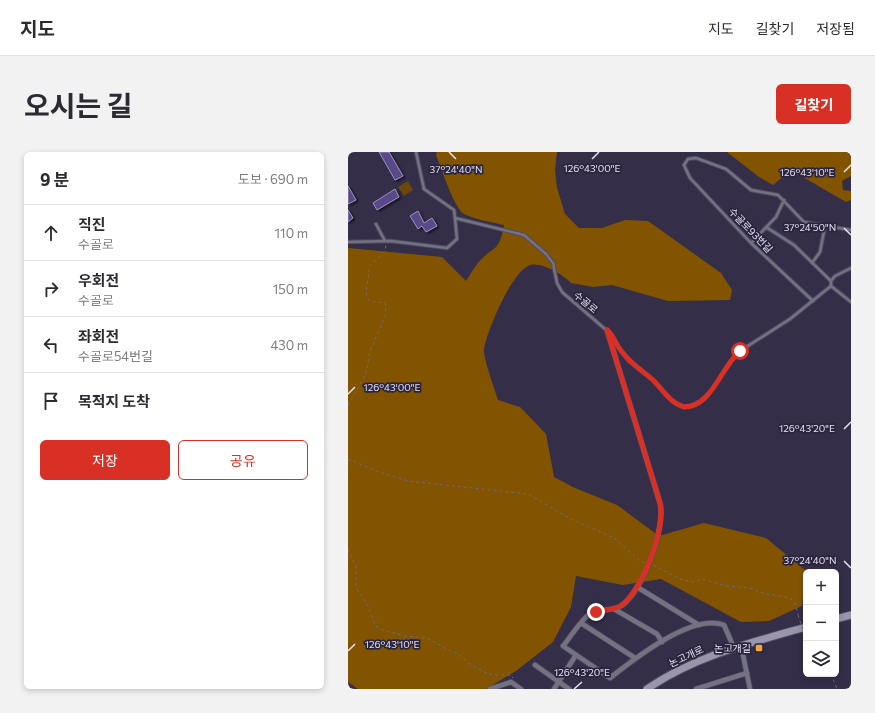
<!DOCTYPE html>
<html lang="ko">
<head>
<meta charset="utf-8">
<style>
  :root { --surface:#fff; --page:#f2f2f3; --text:#2b2b33; --muted:#7c7c81; --line:#e1e1e2; --accent:#d93025 }
  body { margin:0; font-family:Commissioner,"Noto Sans KR",sans-serif; background:var(--page); color:var(--text) }
  .controls { position:absolute; right:12px; bottom:12px; display:grid; overflow:hidden; border-radius:6px; box-shadow:0 2px 6px #0003 }
  .controls button { width:36px; height:36px; display:grid; place-items:center; padding:0; border:0; border-bottom:1px solid var(--line); background:var(--surface); color:var(--text); font:20px sans-serif }
  .stop { position:absolute; width:12px; height:12px; margin:-9px; border:3px solid #d93025; border-radius:50%; background:#fff }
  .stop.end { background:#d93025; border-color:#fff; box-shadow:0 1px 4px #0008 }
  .list { margin:0; padding:0; list-style:none }
  h2 { display:flex; justify-content:space-between; align-items:center; height:52px; margin:0; padding:0 16px; font-size:17px }
  h2 small { font-size:13px; font-weight:400; color:var(--muted) }
  .list li { display:grid; grid-template-columns:26px 1fr auto; gap:12px; align-items:center; box-sizing:border-box; height:56px; padding:0 16px; border-top:1px solid var(--line) }
  .list b { display:block; font-size:15px; white-space:nowrap }
  .list p { margin:0; font-size:13px; white-space:nowrap; color:var(--muted) }
  .list em { font-size:13px; font-style:normal; color:var(--muted) }
  .actions { display:flex; gap:8px; padding:12px 16px }
  .actions a { flex:1; padding:9px 0; border:1px solid var(--accent); border-radius:6px; text-align:center; font-size:14px; color:var(--accent) }
  .actions .main { background:var(--accent); color:#fff }
  .icon { flex:none; width:22px; height:22px; fill:none; stroke:currentColor; stroke-width:2; stroke-linecap:round; stroke-linejoin:round }
  .map { position:relative; flex:none; width:503px; height:537px; overflow:hidden; border-radius:6px }
  header { display:flex; align-items:center; gap:24px; box-sizing:border-box; height:56px; padding:0 20px; background:var(--surface); border-bottom:1px solid var(--line) }
  header strong { font-size:19px }
  nav { display:flex; gap:22px; margin-inline-start:auto; font-size:14px }
  .intro { display:flex; align-items:center; justify-content:space-between; box-sizing:border-box; height:96px; padding:0 24px }
  h1 { margin:0; font-size:28px }
  .button { padding:10px 18px; border-radius:6px; background:var(--accent); color:#fff; font-size:14px; font-weight:700 }
  main { display:flex; gap:24px; padding:0 24px }
  aside { flex:1; background:var(--surface); border-radius:6px; box-shadow:0 2px 6px #0003 }
  .map>svg:first-child { display:block }
  .green { fill:#6c470a }
  .forest { fill:#835400 }
  .building { fill:#5a498a; stroke:#9993b4; filter:url(#shadow) }
  .lines { fill:none; stroke-linecap:round; stroke-linejoin:round }
  .lane-casing { stroke:#504b64; stroke-width:4.5 }
  .street-casing { stroke:#504b64; stroke-width:6 }
  .secondary-casing { stroke:#504b64; stroke-width:9 }
  .path { stroke:#6d6880; stroke-width:1; stroke-dasharray:3 3; stroke-linecap:butt }
  .lane { stroke:#747280; stroke-width:2.5 }
  .street { stroke:#747280; stroke-width:4.5 }
  .secondary { stroke:#9995ab; stroke-width:7 }
  .path-bridge { stroke:#6d6880; stroke-width:1; stroke-dasharray:3 3; stroke-linecap:butt }
  .route { stroke:#d93025; stroke-width:5 }
  .ticks { fill:none; stroke:#e5e2f4; stroke-width:1.5 }
  .poi-dot { fill:#efa73d; stroke:#2a243e; stroke-width:1.5 }
  .labels { text-anchor:middle; stroke-width:3.5; stroke-linejoin:round; paint-order:stroke }
  .street-label { font-size:10px; fill:#e5e2f4; stroke:#2a243e }
  .poi-label { font-size:10px; fill:#e5e2f4; stroke:#2a243e; text-anchor:end }
  .ticks-label { font-size:10px; text-anchor:middle; fill:#e5e2f4; stroke:#2a243e; stroke-width:3.5; stroke-linejoin:round; paint-order:stroke }
</style>
</head>
<body>
<header>
<strong>지도</strong>
<nav><a>지도</a><a>길찾기</a><a>저장됨</a></nav>
</header>
<div class="intro"><h1>오시는 길</h1><a class="button">길찾기</a></div>
<main>
<aside>
<h2>9 분<small>도보 · 690 m</small></h2>
<ul class="list">
<li><svg class="icon" aria-label="ahead" viewBox="0 0 24 24"><path d="M12 20V5M6 11l6-6 6 6"/></svg><div><b>직진</b><p>수골로</p></div><em>110 m</em></li>
<li><svg class="icon" aria-label="right" viewBox="0 0 24 24"><path d="M7 20v-9h11M14 6l5 5-5 5"/></svg><div><b>우회전</b><p>수골로</p></div><em>150 m</em></li>
<li><svg class="icon" aria-label="left" viewBox="0 0 24 24"><path d="M17 20v-9H6M10 6l-5 5 5 5"/></svg><div><b>좌회전</b><p>수골로54번길</p></div><em>430 m</em></li>
<li><svg class="icon" aria-label="arrive" viewBox="0 0 24 24"><path d="M6 21V4h12l-3 4 3 4H6"/></svg><div><b>목적지 도착</b></div></li>
</ul>
<div class="actions"><a class="main">저장</a><a>공유</a></div>
</aside>
<div class="map">
<svg width="503" height="537" viewBox="0 0 503 537">
  <defs>
    <filter id="shadow"><feDropShadow dx="2" dy="1.5" stdDeviation="1" flood-color="#0009"/></filter>
  </defs>
  <rect width="100%" height="100%" fill="#342e49"/>
  <path class="green" d="M60,29L65,38L56,44L50,35Z"/>
  <path class="forest" d="M89,0H209L207,18L209,36L217,62L231,76H254L277,68L300,69L373,121L384,138L382,148L320,149L264,133L245,135L223,131C216,123 191,108 180,114C163,122 139,179 136,197C135,206 147,238 150,248L172,255L198,282L206,325L227,336L269,353L311,384L356,371L418,386L458,419L454,454L421,469L393,470L313,427L275,433L228,424L223,455L205,490L168,519L138,537H10L0,530V96L94,105L118,129C122,123 125,117 130,111C145,93 151,102 156,73C143,70 128,68 116,62C106,56 93,15 88,3Z
    M379,0H503V24L494,29L495,38L503,39V48L498,50L448,21L437,23L425,33L411,25Z"/>
  <path class="building" d="M31,0H41L55,24L47,28Z
    M0,34L8,48L0,52Z
    M47,37L51,45L29,58L25,51Z
    M0,58L5,66L0,70Z
    M70,59L76,71L84,66L89,74L78,80L74,74L70,77L62,64Z"/>
  <g class="lines">
    <defs>
      <path id="lane" d="M68,0L76,37L106,58L107,66L176,83L198,102L205,111L209,131L214,140L264,183L273,199L281,209L305,228L325,250L336,255C364,254 373,215 392,199L442,167L483,134V129L487,124L503,116
        M28,72L37,89
        M418,75L446,93L483,129
        M0,90L43,89L99,96L109,87L107,66
        M403,91L428,65L436,48
        M464,111L472,100L477,74
        M483,134L503,150
        M465,149L403,91L342,26L336,13L340,7L348,6L378,17L403,38L430,43L456,70L503,78"/>
      <path id="street" d="M259,178L312,351C318,375 295,440 273,454C264,459 252,457 243,461C234,466 222,486 215,494L262,526C286,507 344,461 376,473L386,496
        M289,435L351,473
        M266,457L309,482L314,490
        M233,471L287,506
        M393,493L402,537
        M187,513L221,537
        M142,537L163,530L173,537
        M206,537L228,503
        M348,537L399,521"/>
      <path id="secondary" d="M488,467L503,463
        M299,537C347,504 402,491 458,475"/>
    </defs>
    <use href="#lane" class="lane-casing"/>
    <use href="#street" class="street-casing"/>
    <use href="#secondary" class="secondary-casing"/>
    <path class="path" d="M0,253L18,222L22,199L38,162L37,151L22,149C13,139 23,126 21,115L37,99L38,93
      M0,307L28,319L60,329L180,342L221,366L266,386L291,408L297,411
      M0,397L8,415V436L20,454L27,473L31,477L57,484L79,486L102,499L111,502L120,511L138,521L145,523H163L165,526
      M305,413L332,427L343,430L355,427L378,434L402,436L417,442L434,444L443,447L448,452L450,463
      M483,522L489,537"/>
    <use href="#lane" class="lane"/>
    <use href="#street" class="street"/>
    <use href="#secondary" class="secondary"/>
    <path class="path-bridge" d="M450,463L458,487"/>
  </g>
  <g class="lines">
    <path class="route" d="M248,460C256,458 267,458 274,453C295,436 318,376 312,351L259,178C266,184 268,194 275,201C283,212 295,219 305,228C315,238 322,251 336,255C364,255 373,215 392,199"/>
  </g>
  <path class="ticks" d="M101,0L108,7M244,7L251,0M496,20L503,13M496,76L503,83M0,242L7,235M496,277L503,270M496,409L503,416M0,499L7,492M226,537L234,530"/>
  <rect class="poi-dot" x="407" y="492" width="8" height="8" rx="2"/>
  <g class="labels">
    <g class="street-label">
      <text transform="translate(403 78) rotate(46)" y="4">수골로93번길</text>
      <text transform="translate(238 150) rotate(40)" y="4">수골로</text>
      <text transform="translate(338 504) rotate(-25)" y="4">논고개로</text>
    </g>
    <g class="poi-label">
      <text x="403" y="500">논고개길</text>
    </g>
  </g>
  <g class="ticks-label">
    <text x="244" y="20">126°43'00"E</text>
    <text x="108" y="21">37°24'40"N</text>
    <text x="459" y="24">126°43'10"E</text>
    <text x="462" y="79">37°24'50"N</text>
    <text x="44" y="239">126°43'00"E</text>
    <text x="459" y="280">126°43'20"E</text>
    <text x="462" y="412">37°24'40"N</text>
    <text x="44" y="496">126°43'10"E</text>
    <text x="234" y="524">126°43'20"E</text>
  </g>
</svg>
<div class="controls">
<button>+</button>
<button>−</button>
<button><svg class="icon" aria-label="layers" viewBox="0 0 24 24"><path d="M12 4l9 5-9 5-9-5zM3 14l9 5 9-5"/></svg></button>
</div>
<div class="stop" style="left:392px;top:199px"></div>
<div class="stop end" style="left:248px;top:460px"></div>
</div>
</main>
</body>
</html>
